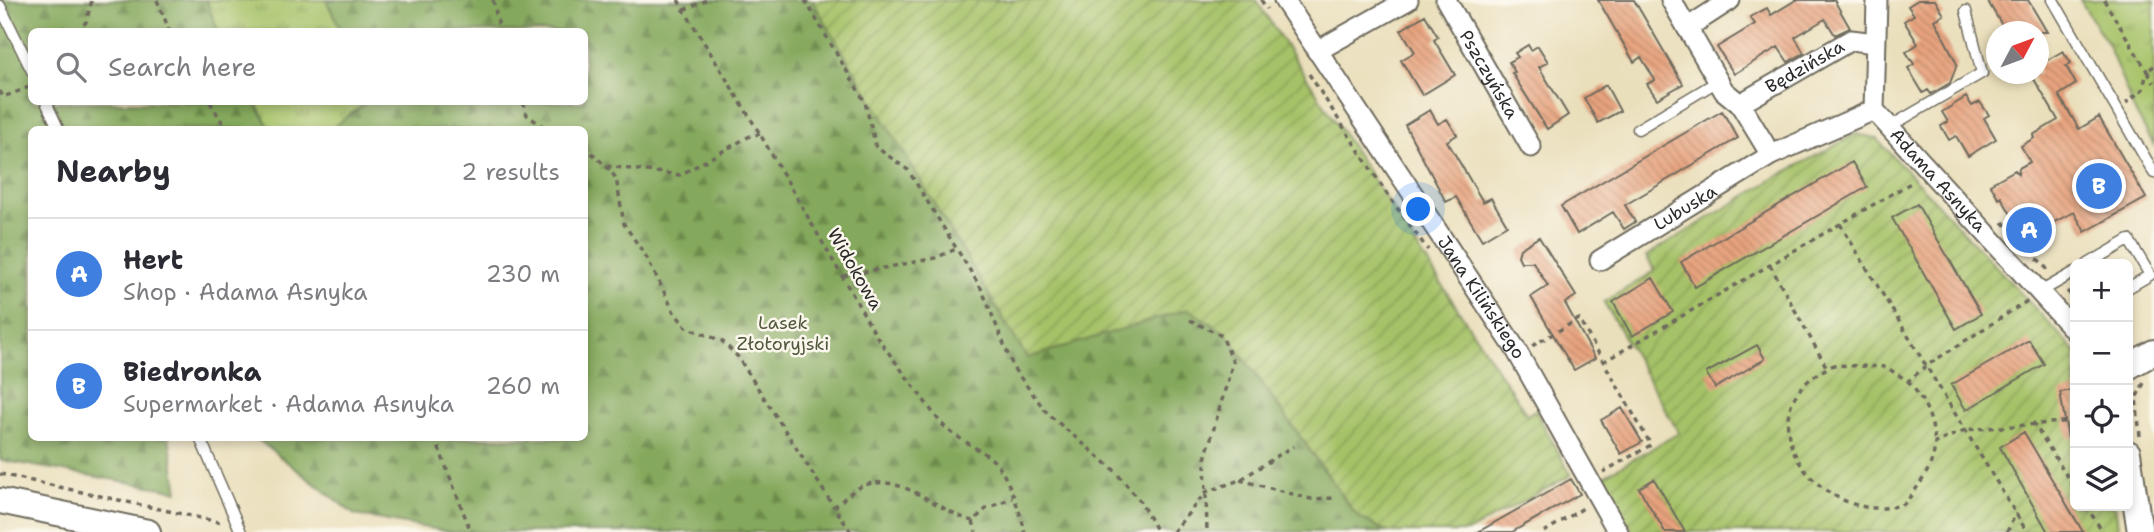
<!DOCTYPE html>
<html lang="en">
<head>
<meta charset="utf-8">
<style>
  :root { --surface:#fff; --page:#f7f7f7; --text:#2b2b33; --muted:#7c7c81; --line:#e1e1e2; --accent:#1a73e8 }
  body { margin:0; font-family:"Shantell Sans",sans-serif; background:var(--page); color:var(--text) }
  .controls { position:absolute; right:21px; bottom:21px; display:grid; overflow:hidden; border-radius:10px; box-shadow:0 4px 10px #0003 }
  .controls button { width:63px; height:63px; display:grid; place-items:center; padding:0; border:0; border-bottom:2px solid var(--line); background:var(--surface); color:var(--text); font:35px sans-serif }
  .compass { position:absolute; left:1986px; top:21px; width:63px; height:63px; border-radius:50%; background:var(--surface); box-shadow:0 4px 10px #0003; rotate:49deg }
  .you { position:absolute; left:1419px; top:210px; width:24px; height:24px; margin:-18px; border:5px solid #fff; border-radius:50%; background:#1a73e8; box-shadow:0 0 0 10px #1a73e833 }
  .badge { display:grid; place-items:center; width:46px; height:46px; border-radius:50%; background:var(--accent); color:#fff; font-size:23px; font-weight:700 }
  .pin { position:absolute; translate:-50% -50%; border:4px solid #fff; box-shadow:0 2px 7px #0006 }
  .list { margin:0; padding:0; list-style:none }
  h2 { display:flex; justify-content:space-between; align-items:center; height:91px; margin:0; padding:0 28px; font-size:30px }
  h2 small { font-size:23px; font-weight:400; color:var(--muted) }
  .list li { display:grid; grid-template-columns:46px 1fr auto; gap:21px; align-items:center; box-sizing:border-box; height:112px; padding:0 28px; border-top:2px solid var(--line) }
  .list b { display:block; font-size:26px; white-space:nowrap }
  .list p { margin:0; font-size:23px; white-space:nowrap; color:var(--muted) }
  .list em { font-size:23px; font-style:normal; color:var(--muted) }
  .icon { flex:none; width:38px; height:38px; fill:none; stroke:currentColor; stroke-width:2; stroke-linecap:round; stroke-linejoin:round }
  .map { position:relative; flex:none; width:2154px; height:532px; overflow:hidden }
  .search { position:absolute; background:var(--surface); box-shadow:0 4px 10px #0003; left:28px; top:28px; width:560px; height:77px; display:flex; align-items:center; gap:18px; box-sizing:border-box; padding:0 24px; border-radius:10px; color:var(--muted); font-size:26px }
  .panel { position:absolute; background:var(--surface); box-shadow:0 4px 10px #0003; left:28px; top:126px; width:560px; height:315px; border-radius:10px }
  .map>svg:first-child { display:block }
  .grass { fill:url(#grass-tufts); stroke:#68764a; stroke-width:2 }
  .forest { fill:url(#forest-firs); stroke:#586a44; stroke-width:2 }
  .garden { fill:url(#garden-furrows); stroke:#68764a; stroke-width:2 }
  .building { fill:url(#building-back-hatch) }
  .lines { fill:none; stroke-linecap:round; stroke-linejoin:round }
  .service-casing { stroke:#6e6a5d; stroke-width:13 }
  .minor-casing { stroke:#6e6a5d; stroke-width:23 }
  .tertiary-casing { stroke:#6e6a5d; stroke-width:28 }
  .path { stroke:#6e6a5d; stroke-width:3.5; stroke-dasharray:5 5; stroke-linecap:butt }
  .service { stroke:#fff; stroke-width:10 }
  .minor { stroke:#fff; stroke-width:19 }
  .tertiary { stroke:#fff; stroke-width:24 }
  .labels { text-anchor:middle; stroke-width:5; stroke-linejoin:round; paint-order:stroke }
  .street-label { font-size:18px; fill:#2b2b2b; stroke:#fbf7ec }
  .park-label { font-size:18px; fill:#50583d; stroke:#fbf7ec }
</style>
</head>
<body>
<div class="map">
<svg width="2154" height="532" viewBox="0 0 2154 532">
  <defs>
    <pattern id="grass-tufts" width="24" height="20" patternUnits="userSpaceOnUse" patternTransform="scale(1.75)"><rect width="24" height="20" fill="#a6c268"/><path d="M3 7l-1-3M5 7V3M7 7l1-3M15 17l-1-3M17 17v-4M19 17l1-3" fill="none" stroke="#879e56"/></pattern>
    <pattern id="forest-firs" width="22" height="20" patternUnits="userSpaceOnUse" patternTransform="scale(1.75)"><rect width="22" height="20" fill="#84a85c"/><path d="M5 1l3.5 6h-7zM16 11l3.5 6h-7z" fill="#6c894c"/></pattern>
    <pattern id="garden-furrows" width="10" height="10" patternUnits="userSpaceOnUse" patternTransform="scale(1.75)"><rect width="10" height="10" fill="#a6c268"/><path d="M-1 1l2-2M0 10L10 0M9 11l2-2" fill="none" stroke="#879e56"/></pattern>
    <pattern id="building-back-hatch" width="6" height="6" patternUnits="userSpaceOnUse" patternTransform="scale(1.75)"><rect width="6" height="6" fill="#e8a37e"/><path d="M-1 5l2 2M0 0l6 6M5-1l2 2" fill="none" stroke="#bc8567"/></pattern>
  </defs>
  <rect width="100%" height="100%" fill="#fbf7ec"/>
  <filter id="ink" filterUnits="userSpaceOnUse"><feTurbulence type="fractalNoise" baseFrequency=".0143" numOctaves="2"/><feDisplacementMap in="SourceGraphic" scale="14" xChannelSelector="R" yChannelSelector="G"/><feConvolveMatrix kernelMatrix="1 2 1 2 8 2 1 2 1" color-interpolation-filters="sRGB"/></filter>
  <filter id="wash" filterUnits="userSpaceOnUse"><feTurbulence type="fractalNoise" baseFrequency=".00686" numOctaves="4" result="noise"/><feDisplacementMap in="SourceGraphic" scale="28" xChannelSelector="R" yChannelSelector="G"/><feGaussianBlur stdDeviation="1.57" result="paint"/><feColorMatrix in="noise" values="0 0 0 0 0 0 0 0 0 0 0 0 0 0 0 0 0 1.4 0 .05"/><feComposite in="paint" operator="in"/></filter>
  <g filter="url(#wash)">
    <rect width="100%" height="100%" fill="#eadfbb"/>
    <path class="grass" d="M206,0H326L342,31H218Z
      M2080,0H2154V145L2134,110L2108,45Z
      M255,102H367L331,130L270,129Z"/>
    <path class="forest" d="M0,0H206L218,31L32,32V102H255L270,129L32,130V438H169L178,491L0,460Z
      M326,0H812L1027,357L1188,308L1226,333L1357,516L1387,532H450L355,515L256,438H584V130L331,129L367,102H584V32L342,31Z"/>
    <path class="garden" d="M812,0H1256L1527,415L1535,410L1571,475L1467,532H1387L1357,516L1226,333L1188,309L1027,358Z
      M1856,134L1876,138L2075,351V506H2115L2119,532H1633L1602,477L1679,433L1604,302L1655,271L1646,256L1780,175Z"/>
    <g id="blocks">
      <path class="building" d="M1598,0H1634L1683,84L1657,99L1647,84L1655,80L1641,57L1634,62Z
        M1796,0H1834L1850,28L1835,35L1825,19L1795,37L1804,53L1788,62L1778,47L1734,74L1717,47L1755,24L1750,17L1767,8L1771,15Z
        M1918,0H1935L1944,15L1935,20L1957,64L1950,83L1931,94L1928,90L1923,93L1908,68L1914,64L1906,52L1918,44L1904,21L1914,15L1908,6Z
        M1987,0H2028L2047,32H2006Z
        M1425,15L1438,37L1434,40L1455,75L1422,95L1401,60L1415,52L1401,30Z
        M1528,45L1531,50L1538,46L1548,62L1539,67L1568,115L1547,129L1512,73L1515,72L1509,62L1518,57L1515,53Z
        M2063,51L2071,63L2066,66L2076,84L2059,95L2079,129L2099,117L2146,198L2085,232L2074,212L2024,237L2001,197L1999,199L1990,184L2015,170L2018,174L2019,168L2030,162L2021,146L2034,138L2033,135L2058,120L2031,74H2039V65Z
        M1606,85L1620,111L1598,123L1584,98Z
        M1966,97L1972,106L1980,102L1989,115L1984,118L1996,139L1968,156L1956,136L1949,140L1941,126L1948,122L1942,112Z
        M1430,110L1438,124L1447,119L1457,135L1447,141L1483,202L1491,198L1507,225L1482,240L1456,197L1446,202L1405,125Z
        M1722,111L1738,138L1625,205L1635,222L1624,229L1613,212L1577,234L1561,206Z
        M1852,162L1867,187L1695,287L1681,262Z
        M1917,204L1981,314L1956,329L1892,218Z
        M1539,237L1576,296L1565,303L1595,358L1574,370L1531,297L1548,286L1533,262H1521L1518,256L1520,249Z
        M1653,278L1673,312L1632,336L1613,302Z
        M2029,340L2044,364L1966,410L1951,385Z
        M1757,345L1765,359L1715,388L1706,373Z
        M2075,390V438H2068L2060,392Z
        M1622,408L1642,442L1621,454L1601,420Z
        M2024,432L2083,532H2048L2000,447Z
        M1571,479L1580,494L1512,532H1478Z
        M1654,479L1685,532H1665L1639,488Z"/>
    </g>
  </g>
  <g filter="url(#ink)">
    <use href="#blocks" fill-opacity="0" stroke="#6e6a5d" stroke-width="2"/>
    <g class="lines">
      <defs>
        <path id="service" d="M2053,0L2154,173
          M0,6L32,71
          M46,102L59,130
          M1889,127L1982,73L1966,11
          M1638,129L1718,81
          M2088,264L2129,240L2150,275L2128,288
          M2040,292L2075,272
          M200,438L241,532"/>
        <g id="minor">
          <path id="s1" d="M1284,0L1515,348L1618,532"/>
          <path id="s2" d="M1446,0L1531,147"/>
          <path d="M1671,0L1724,91L1740,104L1771,155"/>
          <path id="s3" d="M1877,0L1874,110L2075,331"/>
          <path d="M1687,28L1730,0"/>
          <path d="M1317,51L1408,0"/>
          <path id="s4" d="M1740,104L1851,40L1875,43"/>
          <path id="s5" d="M1600,260L1771,155L1874,110"/>
        </g>
        <path id="tertiary" d="M2128,367L2154,352
          M2128,453L2140,532
          M0,501L148,532"/>
      </defs>
      <use href="#service" class="service-casing"/>
      <use href="#minor" class="minor-casing"/>
      <use href="#tertiary" class="tertiary-casing"/>
      <path class="path" d="M157,0L170,32
        M493,0L500,32
        M678,0L760,134L877,337L940,422C955,439 977,446 994,461C1007,473 1021,514 1025,532
        M805,0L865,102L876,147L908,170L982,290L1014,369L1048,414L1113,469L1140,501L1157,532
        M1261,0L1267,9
        M2104,0L2147,71L2143,89L2126,103
        M684,10L706,0
        M77,32L86,22L92,0
        M2154,66L2147,71L2154,83
        M1309,74L1387,194L1428,250
        M0,91L3,97L32,86
        M210,102L227,130
        M523,102L527,115L548,130
        M584,146L606,166L680,175L750,136L760,134
        M606,166L616,178L624,224L647,258L674,312L686,327L722,341L738,357L834,507
        M2003,222L2050,272
        M1840,224L2027,532
        M1770,265L1827,368
        M843,276L935,258L956,249
        M2067,291L2075,299
        M2027,301L1926,366L1908,381L1886,367L1834,365C1730,410 1822,532 1904,504C1919,486 1934,467 1935,443L1965,430L2075,421
        M1190,320L1222,336L1233,362L1205,459L1207,532
        M1532,346L1579,319L1651,445L1603,472
        M1603,362L1914,181
        M1908,381C1925,401 1932,417 1935,443
        M2128,417L2137,415
        M2033,422L2075,489
        M2140,436L2136,398L2144,383
        M435,438L471,532
        M0,474L223,523
        M1240,480L1311,499L1336,498
        M2086,506L2103,532
        M973,521L976,532
        M851,532L834,507C842,501 851,491 860,487C899,469 938,512 973,521L986,509L1012,498
        M1173,532L1206,492L1240,480L1293,446
        M1544,532L1585,507
        M2007,532L2016,513"/>
      <use href="#service" class="service"/>
      <use href="#minor" class="minor"/>
      <use href="#tertiary" class="tertiary"/>
    </g>
  </g>
  <g class="labels">
    <g class="street-label">
      <text dy="6" stroke="none"><textPath href="#s4" startOffset="75">Będzińska</textPath></text>
      <text dy="6" stroke="none"><textPath href="#s2" startOffset="86">Pszczyńska</textPath></text>
      <text dy="6" stroke="none"><textPath href="#s3" startOffset="205">Adama Asnyka</textPath></text>
      <text dy="6" stroke="none"><textPath href="#s5" startOffset="100">Lubuska</textPath></text>
      <text transform="translate(855 269) rotate(60)" y="6">Widokowa</text>
      <text dy="6" stroke="none"><textPath href="#s1" startOffset="357">Jana Kilińskiego</textPath></text>
    </g>
    <g class="park-label">
      <text x="783" y="329">Lasek<tspan x="783" dy="21">Złotoryjski</tspan></text>
    </g>
  </g>
</svg>
<div class="controls">
<button>+</button>
<button>−</button>
<button><svg class="icon" aria-label="locate" viewBox="0 0 24 24"><circle cx="12" cy="12" r="6"/><path d="M12 2v4M12 18v4M2 12h4M18 12h4"/></svg></button>
<button><svg class="icon" aria-label="layers" viewBox="0 0 24 24"><path d="M12 4l9 5-9 5-9-5zM3 14l9 5 9-5"/></svg></button>
</div>
<svg class="compass" viewBox="-18 -18 36 36"><path d="M0-13l5 13h-10z" fill="#e53935"/><path d="M0 13l5-13h-10z" fill="#7c7c81"/></svg>
<div class="you"></div>
<div class="pin badge" style="left:2029px;top:230px;background:#3f7fe0">A</div>
<div class="pin badge" style="left:2099px;top:186px;background:#3f7fe0">B</div>
<div class="search"><svg class="icon" aria-label="search" viewBox="0 0 24 24"><circle cx="10" cy="10" r="6"/><path d="M15 15l6 6"/></svg>Search here</div>
<section class="panel">
<h2>Nearby<small>2 results</small></h2>
<ul class="list">
<li><span class="badge" style="background:#3f7fe0">A</span><div><b>Hert</b><p>Shop · Adama Asnyka</p></div><em>230 m</em></li>
<li><span class="badge" style="background:#3f7fe0">B</span><div><b>Biedronka</b><p>Supermarket · Adama Asnyka</p></div><em>260 m</em></li>
</ul>
</section>
</div>
</body>
</html>
